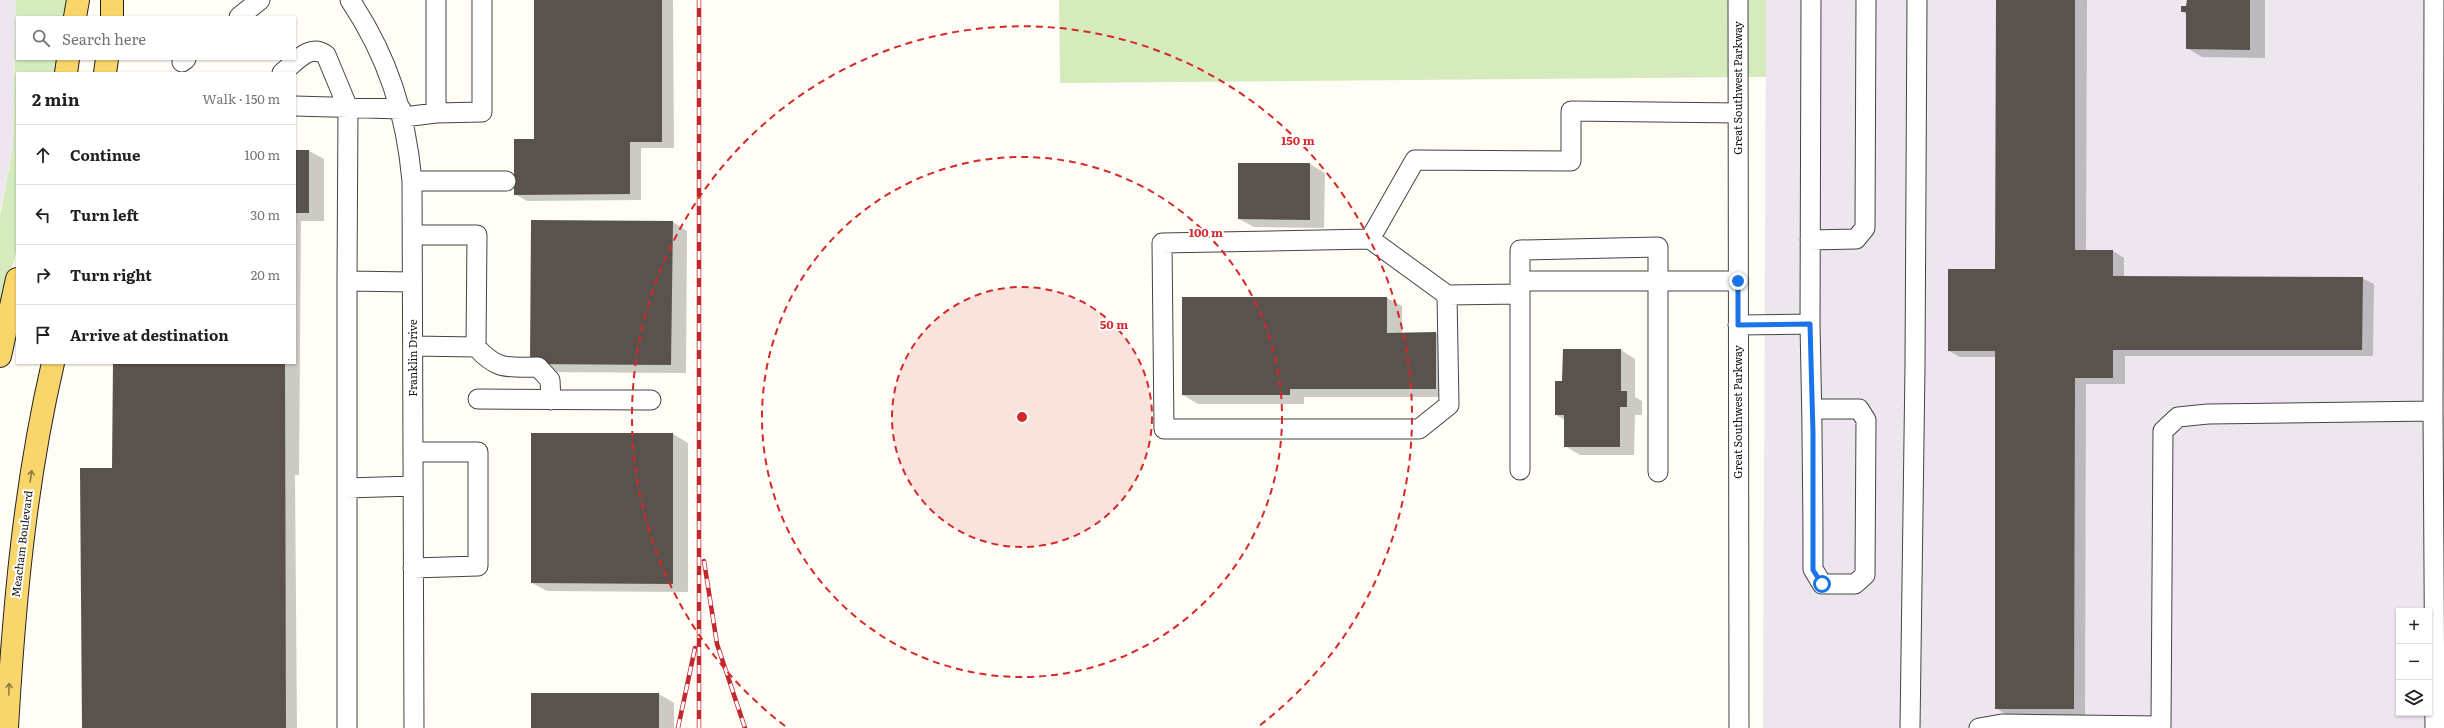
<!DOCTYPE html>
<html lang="en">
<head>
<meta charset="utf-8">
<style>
  :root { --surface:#fff; --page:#f2f2f2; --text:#202124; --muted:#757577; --line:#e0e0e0 }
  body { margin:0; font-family:Literata,serif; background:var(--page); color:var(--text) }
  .controls { position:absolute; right:12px; bottom:12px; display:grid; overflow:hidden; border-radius:0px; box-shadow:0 1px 3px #0004 }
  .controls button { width:36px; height:36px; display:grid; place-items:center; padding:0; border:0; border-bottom:1px solid var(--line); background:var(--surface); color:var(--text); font:20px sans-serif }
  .stop { position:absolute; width:12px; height:12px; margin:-9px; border:3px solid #1a73e8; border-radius:50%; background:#fff }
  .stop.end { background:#1a73e8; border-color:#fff; box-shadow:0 1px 4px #0008 }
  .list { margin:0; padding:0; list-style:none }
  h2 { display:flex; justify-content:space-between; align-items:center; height:52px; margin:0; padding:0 16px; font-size:17px }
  h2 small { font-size:13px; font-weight:400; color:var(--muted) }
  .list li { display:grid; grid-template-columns:26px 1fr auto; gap:12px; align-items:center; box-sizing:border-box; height:60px; padding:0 16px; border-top:1px solid var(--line) }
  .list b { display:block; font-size:15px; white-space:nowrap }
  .list em { font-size:13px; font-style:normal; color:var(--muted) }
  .icon { flex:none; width:22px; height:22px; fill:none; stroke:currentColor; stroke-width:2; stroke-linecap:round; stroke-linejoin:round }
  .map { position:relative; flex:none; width:2444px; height:728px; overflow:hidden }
  .search { position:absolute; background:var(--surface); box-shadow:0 1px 3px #0004; left:16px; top:16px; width:280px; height:44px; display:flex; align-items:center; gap:10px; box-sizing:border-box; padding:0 14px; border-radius:0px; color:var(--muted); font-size:15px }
  .panel { position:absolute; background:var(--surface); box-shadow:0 1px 3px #0004; left:16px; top:72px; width:280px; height:292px; border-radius:0px }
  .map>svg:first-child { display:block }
  .industrial { fill:#eee6ef; fill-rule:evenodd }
  .green { fill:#d5ebbd }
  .shadow { fill:#0003 }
  .building { fill:#5a524d }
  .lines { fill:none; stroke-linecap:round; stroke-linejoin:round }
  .minor-casing { stroke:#444; stroke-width:21 }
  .major-casing { stroke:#222; stroke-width:24 }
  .minor { stroke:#fff; stroke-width:19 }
  .major { stroke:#f9d66b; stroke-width:22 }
  .rail-casing { stroke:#c4262e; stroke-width:4.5 }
  .rail { stroke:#fff; stroke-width:3; stroke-dasharray:9; stroke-linecap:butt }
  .oneway { stroke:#917d42 }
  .route { stroke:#1a73e8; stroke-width:5 }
  .ring { fill:none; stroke:#d62828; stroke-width:2; stroke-dasharray:7 5 }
  .labels { text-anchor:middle; stroke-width:4; stroke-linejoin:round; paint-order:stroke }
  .street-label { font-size:11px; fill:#111; stroke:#fff }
  .centre { fill:#d62828; stroke:#fff; stroke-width:2 }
  .ring-label { font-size:12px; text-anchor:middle; font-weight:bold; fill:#d62828; stroke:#fff; stroke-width:4; stroke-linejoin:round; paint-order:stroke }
</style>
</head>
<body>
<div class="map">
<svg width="2444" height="728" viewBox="0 0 2444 728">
  <rect width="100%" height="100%" fill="#fffdf5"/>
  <path class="industrial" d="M0,0H16L13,148L0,212Z
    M1766,0H2444V728H1763ZM2399,611H2429V713H2399Z"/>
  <path class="green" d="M16,0H67L65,17H17V59H59L56,73H17V248L0,318V215L13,148Z
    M1059,0H1766V77L1060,83Z"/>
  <path class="shadow" d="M535,0H673L674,148H641V200L527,201L515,194L535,140Z
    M1997,0H2087L2086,251H2113L2124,258V277L2362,278L2374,284L2373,356H2125V384H2086L2085,715H2007L1996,708V357H1960L1949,351L1996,270Z
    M2188,0H2265V58L2202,57L2187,48V15L2182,11L2187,7Z
    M295,151H309L324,159V221H301L299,475H295L297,728H83L116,469L114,363H295Z
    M1310,164L1325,173L1324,228L1254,227L1239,219Z
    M673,222L687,231L686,373L546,372L531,363Z
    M1183,298H1387L1402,306V334L1436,333L1450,342V397H1304V404H1198L1183,395Z
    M1621,350L1635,359V397L1642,401V415H1635L1634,455H1580L1565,446V420L1556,415L1563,382Z
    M532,434H673L688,443V592L547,591L532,583Z
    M532,694H659L674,703V728H532Z"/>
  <path class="building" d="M534,0H662V142H630V194L514,195V139H534Z
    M1996,0H2075V250H2113V276L2363,277L2362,350H2113V378H2075L2074,709H1995V351H1948V269H1995Z
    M2187,0H2250V50L2186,49V12H2181V6H2186Z
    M295,150H309V213H295Z
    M1238,163H1310V220L1238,219Z
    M531,220L673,221L671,365L530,364Z
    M1182,297H1387V333L1436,332V389H1290V395H1182Z
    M1563,349H1621V391H1627V407H1620V447H1564V415H1555V381H1562Z
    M113,363H285L286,728H82L80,468H112Z
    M531,433H673V584L531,583Z
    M531,693H659V728H531Z"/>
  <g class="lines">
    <defs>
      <path id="minor" d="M350,0C388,57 406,114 412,181L414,728
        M436,0V113
        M1738,0L1739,728
        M239,17L260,0
        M182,62L186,59
        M282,73C296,62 309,43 326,55L348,108L347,281
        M295,106L401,109
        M404,117L436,113L482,112V0
        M412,181H506
        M412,235H477L476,347L413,346
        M1370,239L1415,160L1571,161V111L1738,113
        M1810,240L1856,239L1865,228L1866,0
        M1520,281V250L1658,247V281H1520V470
        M1447,295L1370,239L1162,243L1164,429H1419L1449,405L1447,295L1520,294
        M1810,324L1811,0
        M1738,325L1810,324C1812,406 1813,488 1813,569L1822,584H1855L1865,575L1866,420L1859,409H1812
        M476,347C498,371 507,367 538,367L550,380L551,400
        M478,399L651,400
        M2433,411L2435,728
        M413,452H478V566L413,568
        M1658,472V281H1738
        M347,488L413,486
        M347,728V281L412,282
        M1910,728L1915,366L1917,0
        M1979,728L2002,724L2161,726L2163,431L2178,417L2208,414L2433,411L2434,0"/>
      <path id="major" d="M75,17L78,0
        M112,17V0
        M66,73L68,59
        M105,73L107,59
        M0,356L17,279
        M7,728C14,605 25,483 53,363"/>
    </defs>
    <use href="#minor" class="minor-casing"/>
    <use href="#major" class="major-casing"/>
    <use href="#minor" class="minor"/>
    <use href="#major" class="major"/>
    <defs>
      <path id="rail" d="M704,561L717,644L745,728
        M678,728L695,648
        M699,728V0"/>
    </defs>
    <use href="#rail" class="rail-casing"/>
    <use href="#rail" class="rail"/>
  </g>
  <defs><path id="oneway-shaft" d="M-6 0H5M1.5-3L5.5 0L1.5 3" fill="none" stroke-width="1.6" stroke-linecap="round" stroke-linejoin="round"/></defs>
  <g class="oneway">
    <use href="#oneway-shaft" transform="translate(31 476) rotate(-82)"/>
    <use href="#oneway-shaft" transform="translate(9 689) rotate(-87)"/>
  </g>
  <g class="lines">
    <path class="route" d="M1738,281V325L1810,324L1813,433V570L1822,584"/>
  </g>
  <circle cx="1022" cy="417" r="130" fill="#d62828" fill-opacity=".12"/>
  <g class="ring">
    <circle cx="1022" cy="417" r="130"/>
    <circle cx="1022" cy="417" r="260"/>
    <path d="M785 726A390 390 0 1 1 1259 726"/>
  </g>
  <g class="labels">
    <g class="street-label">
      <text transform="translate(1738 88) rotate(-90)" y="4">Great Southwest Parkway</text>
      <text transform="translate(413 358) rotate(-90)" y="4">Franklin Drive</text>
      <text transform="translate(1738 412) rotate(-90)" y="4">Great Southwest Parkway</text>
      <text transform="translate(22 544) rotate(-83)" y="4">Meacham Boulevard</text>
    </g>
  </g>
  <circle cx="1022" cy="417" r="6" class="centre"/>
  <g class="ring-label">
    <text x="1298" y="145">150 m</text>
    <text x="1206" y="237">100 m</text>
    <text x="1114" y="329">50 m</text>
  </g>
</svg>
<div class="controls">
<button>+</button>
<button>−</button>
<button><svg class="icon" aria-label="layers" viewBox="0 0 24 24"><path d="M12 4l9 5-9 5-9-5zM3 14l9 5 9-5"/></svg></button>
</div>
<div class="stop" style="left:1822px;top:584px"></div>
<div class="stop end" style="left:1738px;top:281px"></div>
<div class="search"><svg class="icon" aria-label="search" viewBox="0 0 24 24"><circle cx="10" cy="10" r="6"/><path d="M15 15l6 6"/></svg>Search here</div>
<section class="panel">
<h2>2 min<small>Walk · 150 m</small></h2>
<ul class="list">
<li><svg class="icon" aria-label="ahead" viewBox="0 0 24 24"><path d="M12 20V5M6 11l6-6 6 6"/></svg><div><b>Continue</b></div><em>100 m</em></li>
<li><svg class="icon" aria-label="left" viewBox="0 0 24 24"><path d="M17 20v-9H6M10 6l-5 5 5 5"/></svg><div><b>Turn left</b></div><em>30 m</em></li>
<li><svg class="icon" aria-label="right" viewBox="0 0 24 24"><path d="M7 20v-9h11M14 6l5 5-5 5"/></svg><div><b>Turn right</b></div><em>20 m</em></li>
<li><svg class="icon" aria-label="arrive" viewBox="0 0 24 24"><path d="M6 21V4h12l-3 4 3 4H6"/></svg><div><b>Arrive at destination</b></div></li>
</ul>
</section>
</div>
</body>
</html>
